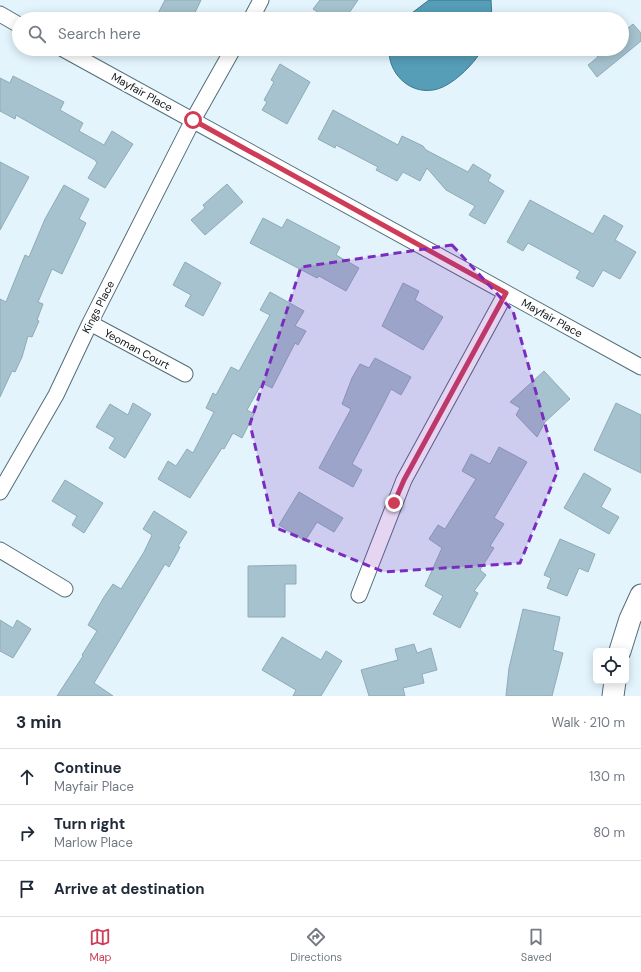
<!DOCTYPE html>
<html lang="en">
<head>
<meta charset="utf-8">
<style>
  :root { --surface:#fff; --page:#f2f2f3; --text:#1f2937; --muted:#747a83; --line:#e0e1e3; --accent:#ce3d57 }
  body { margin:0; font-family:"DM Sans",sans-serif; background:var(--page); color:var(--text) }
  .controls { position:absolute; right:12px; bottom:12px; display:grid; overflow:hidden; border-radius:6px; box-shadow:0 2px 10px #0003 }
  .controls button { width:36px; height:36px; display:grid; place-items:center; padding:0; border:0; border-bottom:1px solid var(--line); background:var(--surface); color:var(--text); font:20px sans-serif }
  .stop { position:absolute; width:12px; height:12px; margin:-9px; border:3px solid #ce3d57; border-radius:50%; background:#fff }
  .stop.end { background:#ce3d57; border-color:#fff; box-shadow:0 1px 4px #0008 }
  .list { margin:0; padding:0; list-style:none }
  h2 { display:flex; justify-content:space-between; align-items:center; height:52px; margin:0; padding:0 16px; font-size:17px }
  h2 small { font-size:13px; font-weight:400; color:var(--muted) }
  .list li { display:grid; grid-template-columns:26px 1fr auto; gap:12px; align-items:center; box-sizing:border-box; height:56px; padding:0 16px; border-top:1px solid var(--line) }
  .list b { display:block; font-size:15px; white-space:nowrap }
  .list p { margin:0; font-size:13px; white-space:nowrap; color:var(--muted) }
  .list em { font-size:13px; font-style:normal; color:var(--muted) }
  .icon { flex:none; width:22px; height:22px; fill:none; stroke:currentColor; stroke-width:2; stroke-linecap:round; stroke-linejoin:round }
  .map { position:relative; flex:none; width:641px; height:696px; overflow:hidden }
  .search { position:absolute; background:var(--surface); box-shadow:0 2px 10px #0003; left:12px; right:12px; top:12px; height:44px; display:flex; align-items:center; gap:10px; box-sizing:border-box; padding:0 14px; border-radius:22px; color:var(--muted); font-size:15px }
  .sheet { height:220px; background:var(--surface) }
  nav { display:flex; justify-content:space-around; align-items:center; box-sizing:border-box; height:56px; border-top:1px solid var(--line); background:var(--surface); font-size:11px; color:var(--muted) }
  nav a { display:grid; justify-items:center; gap:2px }
  nav .on { color:var(--accent) }
  .map>svg:first-child { display:block }
  .water { fill:#569db8; stroke:#3f7488 }
  .building { fill:#a5c2ce; stroke:#8fabb7 }
  .lines { fill:none; stroke-linecap:round; stroke-linejoin:round }
  .street-casing { stroke:#526d77; stroke-width:17 }
  .secondary-casing { stroke:#526d77; stroke-width:23 }
  .street { stroke:#fff; stroke-width:15 }
  .secondary { stroke:#fff; stroke-width:21 }
  .route { stroke:#ce3d57; stroke-width:5 }
  .marked { fill:#7b2cbf; fill-opacity:0.2; stroke:#7b2cbf; stroke-width:3; stroke-dasharray:8 5; stroke-linejoin:round }
  .labels { text-anchor:middle; stroke-width:3.5; stroke-linejoin:round; paint-order:stroke }
  .street-label { font-size:11px; fill:#091318; stroke:#fefefe }
</style>
</head>
<body>
<div class="map">
<svg width="641" height="696" viewBox="0 0 641 696">
  <rect width="100%" height="100%" fill="#e3f4fc"/>
  <path class="water" d="M429,0H491L492,19H404Z
    M389,49H482C475,64 450,88 433,90C408,94 388,72 389,49Z"/>
  <path class="building" d="M165,0H201L192,19H155Z
    M320,0H358L345,19H328L313,9Z
    M633,24L641,33V41L597,77L588,65L598,57L591,49H622V33Z
    M280,64L310,82L287,124L262,110L267,102L264,100L274,82L271,80Z
    M13,76L64,102L60,110L83,123L79,131L104,145L112,131L133,144L105,188L88,178L97,163L95,160L16,115L15,119L0,111V78L10,83Z
    M333,110L398,145L402,136L423,146L426,150L468,172L473,164L491,175L488,181L504,191L485,224L469,215L475,206L446,190L427,168L420,181L403,172L397,181L376,170L378,167L336,145L335,148L318,139Z
    M0,162L29,177L0,230Z
    M227,184L243,202L205,235L191,220L205,208L203,205Z
    M64,185L89,199L79,219L86,223L62,274L52,269L38,302L43,304L37,320L39,321L32,337L28,336L22,357L15,372L12,371L0,397V299L6,302L25,255L29,257L45,219Z
    M530,200L593,234L604,215L623,226L615,240L636,252L620,279L603,270L593,287L576,278L580,271L528,243L523,251L507,242Z
    M263,218L282,228L287,219L340,247L336,255L359,268L346,291L319,276L317,278L250,243Z
    M185,262L221,283L203,316L185,306L191,295L173,285Z
    M403,283L419,291L415,300L443,317L423,350L382,326Z
    M270,292L304,311L295,326L306,331L298,345L295,343L272,388L262,383L247,410L254,414L242,438L233,433L224,449L222,448L190,498L158,479L168,461L176,466L187,449L193,453L214,412L206,408L213,393L216,395L231,367L239,371L270,315L260,310Z
    M375,358L411,377L401,395L391,389L382,407L352,464L362,470L353,487L319,468L351,409L342,404L352,378L360,364L369,368Z
    M544,371L570,399L545,422L537,437L516,415L520,408L510,402Z
    M133,403L151,414L125,458L109,448L115,438L96,427L110,404L128,415Z
    M616,403L641,415V473L594,450Z
    M499,447L527,462L494,518L504,524L490,546L494,548L480,570L486,575L474,591L478,593L460,628L433,614L443,596L425,586L442,548L429,539L438,525L445,529L476,479L462,471L471,454L490,464Z
    M584,473L611,489L601,507L619,517L609,534L564,508Z
    M65,480L103,503L84,533L72,525L77,516L52,501Z
    M299,492L343,518L334,532L317,522L305,541L279,525Z
    M154,511L187,532L178,546L180,547L177,553L169,567L165,564L94,683L113,696H57L83,656L82,655L97,631L88,625L104,597L113,584L121,589L144,552L152,535L143,529Z
    M560,539L595,554L588,572L579,568L567,596L547,588L551,578L544,575Z
    M296,565V584H285V617H248V566Z
    M523,609L560,617L553,650L563,653L552,696H506L509,668Z
    M0,620L13,628L17,620L31,629L13,658L0,651Z
    M282,637L321,660L326,651L342,661L321,696H293L296,690L262,670Z
    M414,644L417,653L431,648L437,670L422,674L424,683L403,688L405,696H369L361,670L398,660L395,649Z"/>
  <g class="lines">
    <defs>
      <path id="street" d="M0,14L19,25
        M251,19L261,0
        M63,49L641,367
        M90,323L185,374
        M0,492L56,395L90,323L193,120L233,49
        M0,550L65,589
        M359,595L404,480L506,293"/>
      <path id="secondary" d="M620,651L630,619L641,595
        M613,696L615,681"/>
    </defs>
    <use href="#street" class="street-casing"/>
    <use href="#secondary" class="secondary-casing"/>
    <use href="#street" class="street"/>
    <use href="#secondary" class="secondary"/>
  </g>
  <g class="lines">
    <path class="route" d="M193,120L506,293L404,480L394,503"/>
  </g>
  <path class="marked" d="M452,245L513,311L558,470L520,563L384,572L274,527L250,424L301,267Z"/>
  <g class="labels">
    <g class="street-label">
      <text transform="translate(142 92) rotate(29)" y="4">Mayfair Place</text>
      <text transform="translate(98 307) rotate(-63)" y="4">Kings Place</text>
      <text transform="translate(552 318) rotate(29)" y="4">Mayfair Place</text>
      <text transform="translate(137 349) rotate(28)" y="4">Yeoman Court</text>
    </g>
  </g>
</svg>
<div class="controls">
<button><svg class="icon" aria-label="locate" viewBox="0 0 24 24"><circle cx="12" cy="12" r="6"/><path d="M12 2v4M12 18v4M2 12h4M18 12h4"/></svg></button>
</div>
<div class="stop" style="left:193px;top:120px"></div>
<div class="stop end" style="left:394px;top:503px"></div>
<div class="search"><svg class="icon" aria-label="search" viewBox="0 0 24 24"><circle cx="10" cy="10" r="6"/><path d="M15 15l6 6"/></svg>Search here</div>
</div>
<section class="sheet">
<h2>3 min<small>Walk · 210 m</small></h2>
<ul class="list">
<li><svg class="icon" aria-label="ahead" viewBox="0 0 24 24"><path d="M12 20V5M6 11l6-6 6 6"/></svg><div><b>Continue</b><p>Mayfair Place</p></div><em>130 m</em></li>
<li><svg class="icon" aria-label="right" viewBox="0 0 24 24"><path d="M7 20v-9h11M14 6l5 5-5 5"/></svg><div><b>Turn right</b><p>Marlow Place</p></div><em>80 m</em></li>
<li><svg class="icon" aria-label="arrive" viewBox="0 0 24 24"><path d="M6 21V4h12l-3 4 3 4H6"/></svg><div><b>Arrive at destination</b></div></li>
</ul>
</section>
<nav>
<a class="on"><svg class="icon" aria-label="map" viewBox="0 0 24 24"><path d="M3 6l6-2 6 2 6-2v14l-6 2-6-2-6 2zM9 4v14M15 6v14"/></svg>Map</a>
<a><svg class="icon" aria-label="directions" viewBox="0 0 24 24"><path d="M12 3l9 9-9 9-9-9zM9 14v-3h6M13 9l2 2-2 2"/></svg>Directions</a>
<a><svg class="icon" aria-label="saved" viewBox="0 0 24 24"><path d="M7 4h10v16l-5-4-5 4z"/></svg>Saved</a>
</nav>
</body>
</html>
